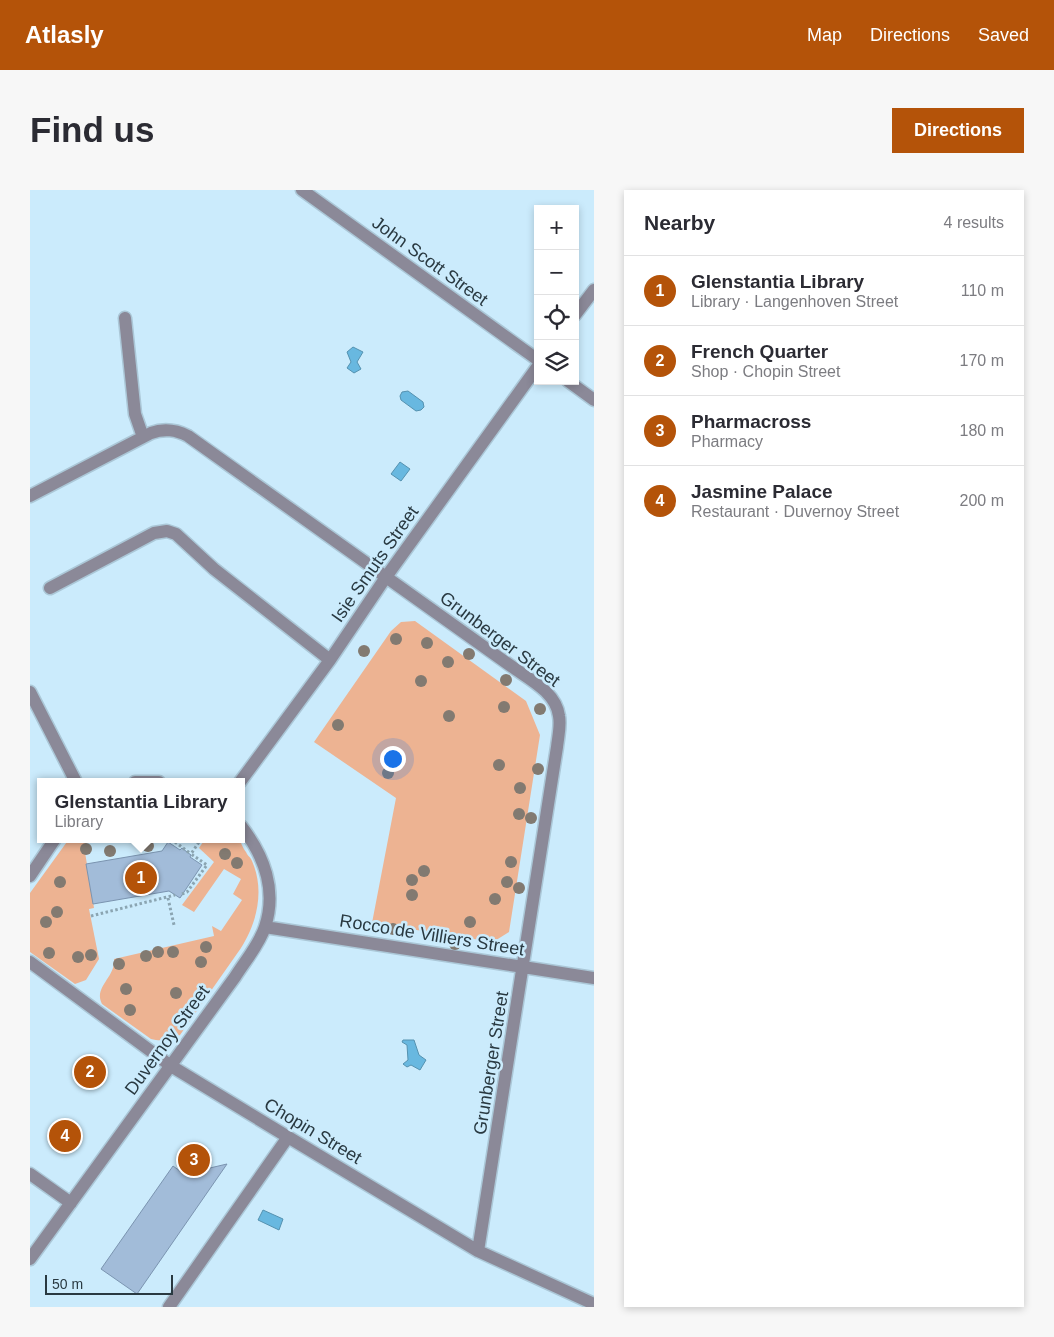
<!DOCTYPE html>
<html lang="en">
<head>
<meta charset="utf-8">
<style>
  :root { --surface:#fff; --page:#f7f7f7; --text:#2b2b33; --muted:#7c7c81; --line:#e1e1e2; --accent:#b45309 }
  body { margin:0; font-family:Arial,sans-serif; background:var(--page); color:var(--text) }
  .controls { position:absolute; right:15px; top:15px; display:grid; overflow:hidden; border-radius:0px; box-shadow:0 2px 8px #0003 }
  .controls button { width:45px; height:45px; display:grid; place-items:center; padding:0; border:0; border-bottom:1px solid var(--line); background:var(--surface); color:var(--text); font:25px sans-serif }
  .scale { position:absolute; left:15px; bottom:12px; width:128px; box-sizing:border-box; padding-left:5px; border:2px solid #293941; border-top:0; font-size:14px; line-height:18px; white-space:nowrap; color:#293941; -webkit-text-stroke:4px #cbebfc; paint-order:stroke }
  .you { position:absolute; left:362px; top:568px; width:18px; height:18px; margin:-12px; border:4px solid #fff; border-radius:50%; background:#1a73e8; box-shadow:0 0 0 8px #1a73e833 }
  .badge { display:grid; place-items:center; width:32px; height:32px; border-radius:50%; background:var(--accent); color:#fff; font-size:16px; font-weight:700 }
  .pin { position:absolute; translate:-50% -50%; border:2px solid #fff; box-shadow:0 1px 5px #0006 }
  .popup { position:absolute; left:7px; top:588px; width:208px; height:65px; box-sizing:border-box; display:grid; place-content:center; border-radius:0px; background:var(--surface); filter:drop-shadow(0 1px 4px #0005); font-size:16px; white-space:nowrap; color:var(--muted) }
  .popup b { font-size:19px; color:var(--text) }
  .popup::after { content:''; position:absolute; left:50%; top:100%; margin-left:-10px; border:10px solid transparent; border-top-color:var(--surface) }
  .list { margin:0; padding:0; list-style:none }
  h2 { display:flex; justify-content:space-between; align-items:center; height:65px; margin:0; padding:0 20px; font-size:21px }
  h2 small { font-size:16px; font-weight:400; color:var(--muted) }
  .list li { display:grid; grid-template-columns:32px 1fr auto; gap:15px; align-items:center; box-sizing:border-box; height:70px; padding:0 20px; border-top:1px solid var(--line) }
  .list b { display:block; font-size:19px; white-space:nowrap }
  .list p { margin:0; font-size:16px; white-space:nowrap; color:var(--muted) }
  .list em { font-size:16px; font-style:normal; color:var(--muted) }
  .icon { flex:none; width:28px; height:28px; fill:none; stroke:currentColor; stroke-width:2; stroke-linecap:round; stroke-linejoin:round }
  .map { position:relative; flex:none; width:564px; height:1117px; overflow:hidden; border-radius:0px }
  header { display:flex; align-items:center; gap:30px; box-sizing:border-box; height:70px; padding:0 25px; background:var(--accent); color:#fff }
  header strong { font-size:24px }
  nav { display:flex; gap:28px; margin-inline-start:auto; font-size:18px }
  .intro { display:flex; align-items:center; justify-content:space-between; box-sizing:border-box; height:120px; padding:0 30px }
  h1 { margin:0; font-size:35px }
  .button { padding:12px 22px; border-radius:0px; background:var(--accent); color:#fff; font-size:18px; font-weight:700 }
  main { display:flex; gap:30px; padding:0 30px }
  aside { flex:1; background:var(--surface); border-radius:0px; box-shadow:0 2px 8px #0003 }
  .map>svg:first-child { display:block }
  .green { fill:#edb392 }
  .water { fill:#68b8e0; stroke:#5592b0 }
  .building { fill:#a2bcd9; stroke:#7b94b0 }
  .lines { fill:none; stroke-linecap:round; stroke-linejoin:round }
  .minor-casing { stroke:#abc7d7; stroke-width:15 }
  .path { stroke:#8ba5b2; stroke-width:3; stroke-dasharray:2.5 2.5; stroke-linecap:butt }
  .minor { stroke:#8b8998; stroke-width:12 }
  .tree { fill:#827a71 }
  .labels { text-anchor:middle; stroke-width:5; stroke-linejoin:round; paint-order:stroke }
  .street-label { font-size:18px; fill:#293941; stroke:#cbebfc }
</style>
</head>
<body>
<header>
<strong>Atlasly</strong>
<nav><a>Map</a><a>Directions</a><a>Saved</a></nav>
</header>
<div class="intro"><h1>Find us</h1><a class="button">Directions</a></div>
<main>
<div class="map">
<svg width="564" height="1117" viewBox="0 0 564 1117">
  <rect width="100%" height="100%" fill="#cbebfc"/>
  <path class="green" d="M385,431L496,511L510,545L479,742L463,752L342,733L366,608L284,552L361,441L371,432Z
    M39,649H60L54,656L64,718L59,719L69,769L56,790L45,794L0,762V703Z
    M175,649H208C212,653 212,657 216,662C218,667 220,666 222,671C235,700 227,733 211,758L150,845C141,850 131,852 121,849L72,814C63,797 86,787 84,769L184,746L182,736L191,741L212,710L203,704L211,689L194,679L164,722L152,715L184,672L169,658Z"/>
  <path class="water" d="M323,157L333,162L327,172L331,179L324,183L317,178L321,172L317,162Z
    M378,201L393,212L394,217L391,220L386,221L371,210L370,206L372,202Z
    M370,272L380,279L371,291L361,284Z
    M373,850H384L389,865L396,870L390,880L381,875L377,877L373,874L378,870L377,855L372,852Z
    M233,1020L253,1029L249,1040L228,1030Z"/>
  <path class="building" d="M138,652L150,660L152,658L157,662L161,665L160,667L172,675L150,708L139,701L63,714L56,674L132,661Z
    M197,974L107,1104L71,1079L143,976L154,984Z"/>
  <g class="lines">
    <defs>
      <path id="minor" d="M272,0L508,170
        M545,125L564,100
        M95,128L105,224L113,247
        M538,191L564,210
        M0,306L121,243C135,238 146,240 158,246L481,476C499,489 526,502 529,526C531,536 528,547 527,557L448,1061
        M20,398L124,343L137,341L146,344L184,379L300,470
        M0,502L46,592
        M105,592H129
        M210,592L300,470L356,387L508,176
        M0,686L25,649
        M235,737L564,788
        M0,772L141,876L258,947L448,1061L564,1114
        M0,984L41,1013
        M0,1069L205,787C215,771 229,755 235,737C247,700 234,665 211,636
        M139,1117L258,947"/>
    </defs>
    <use href="#minor" class="minor-casing"/>
    <path class="path" d="M141,649L161,664
      M152,704L157,702L177,675L161,664L171,649
      M138,708L144,735
      M61,726L145,705"/>
    <use href="#minor" class="minor"/>
  </g>
  <g class="tree">
    <circle cx="366" cy="449" r="6"/>
    <circle cx="397" cy="453" r="6"/>
    <circle cx="334" cy="461" r="6"/>
    <circle cx="439" cy="464" r="6"/>
    <circle cx="418" cy="472" r="6"/>
    <circle cx="476" cy="490" r="6"/>
    <circle cx="391" cy="491" r="6"/>
    <circle cx="474" cy="517" r="6"/>
    <circle cx="510" cy="519" r="6"/>
    <circle cx="419" cy="526" r="6"/>
    <circle cx="308" cy="535" r="6"/>
    <circle cx="469" cy="575" r="6"/>
    <circle cx="508" cy="579" r="6"/>
    <circle cx="358" cy="583" r="6"/>
    <circle cx="490" cy="598" r="6"/>
    <circle cx="489" cy="624" r="6"/>
    <circle cx="501" cy="628" r="6"/>
    <circle cx="118" cy="656" r="6"/>
    <circle cx="56" cy="659" r="6"/>
    <circle cx="80" cy="661" r="6"/>
    <circle cx="195" cy="664" r="6"/>
    <circle cx="481" cy="672" r="6"/>
    <circle cx="207" cy="673" r="6"/>
    <circle cx="394" cy="681" r="6"/>
    <circle cx="382" cy="690" r="6"/>
    <circle cx="30" cy="692" r="6"/>
    <circle cx="477" cy="692" r="6"/>
    <circle cx="489" cy="698" r="6"/>
    <circle cx="382" cy="705" r="6"/>
    <circle cx="465" cy="709" r="6"/>
    <circle cx="27" cy="722" r="6"/>
    <circle cx="16" cy="732" r="6"/>
    <circle cx="440" cy="732" r="6"/>
    <circle cx="363" cy="739" r="6"/>
    <circle cx="425" cy="754" r="6"/>
    <circle cx="176" cy="757" r="6"/>
    <circle cx="128" cy="762" r="6"/>
    <circle cx="143" cy="762" r="6"/>
    <circle cx="19" cy="763" r="6"/>
    <circle cx="61" cy="765" r="6"/>
    <circle cx="116" cy="766" r="6"/>
    <circle cx="48" cy="767" r="6"/>
    <circle cx="171" cy="772" r="6"/>
    <circle cx="89" cy="774" r="6"/>
    <circle cx="96" cy="799" r="6"/>
    <circle cx="146" cy="803" r="6"/>
    <circle cx="100" cy="820" r="6"/>
  </g>
  <g class="labels">
    <g class="street-label">
      <text transform="translate(400 71) rotate(36)" y="6">John Scott Street</text>
      <text transform="translate(345 374) rotate(-55)" y="6">Isie Smuts Street</text>
      <text transform="translate(470 449) rotate(37)" y="6">Grunberger Street</text>
      <text transform="translate(402 745) rotate(9)" y="6">Rocco de Villiers Street</text>
      <text transform="translate(137 850) rotate(-54)" y="6">Duvernoy Street</text>
      <text transform="translate(461 873) rotate(-81)" y="6">Grunberger Street</text>
      <text transform="translate(283 941) rotate(31)" y="6">Chopin Street</text>
    </g>
  </g>
</svg>
<div class="controls">
<button>+</button>
<button>−</button>
<button><svg class="icon" aria-label="locate" viewBox="0 0 24 24"><circle cx="12" cy="12" r="6"/><path d="M12 2v4M12 18v4M2 12h4M18 12h4"/></svg></button>
<button><svg class="icon" aria-label="layers" viewBox="0 0 24 24"><path d="M12 4l9 5-9 5-9-5zM3 14l9 5 9-5"/></svg></button>
</div>
<div class="scale">50 m</div>
<div class="you"></div>
<div class="pin badge" style="left:111px;top:688px">1</div>
<div class="popup"><b>Glenstantia Library</b>Library</div>
<div class="pin badge" style="left:60px;top:882px">2</div>
<div class="pin badge" style="left:164px;top:970px">3</div>
<div class="pin badge" style="left:35px;top:946px">4</div>
</div>
<aside>
<h2>Nearby<small>4 results</small></h2>
<ul class="list">
<li><span class="badge">1</span><div><b>Glenstantia Library</b><p>Library · Langenhoven Street</p></div><em>110 m</em></li>
<li><span class="badge">2</span><div><b>French Quarter</b><p>Shop · Chopin Street</p></div><em>170 m</em></li>
<li><span class="badge">3</span><div><b>Pharmacross</b><p>Pharmacy</p></div><em>180 m</em></li>
<li><span class="badge">4</span><div><b>Jasmine Palace</b><p>Restaurant · Duvernoy Street</p></div><em>200 m</em></li>
</ul>
</aside>
</main>
</body>
</html>
